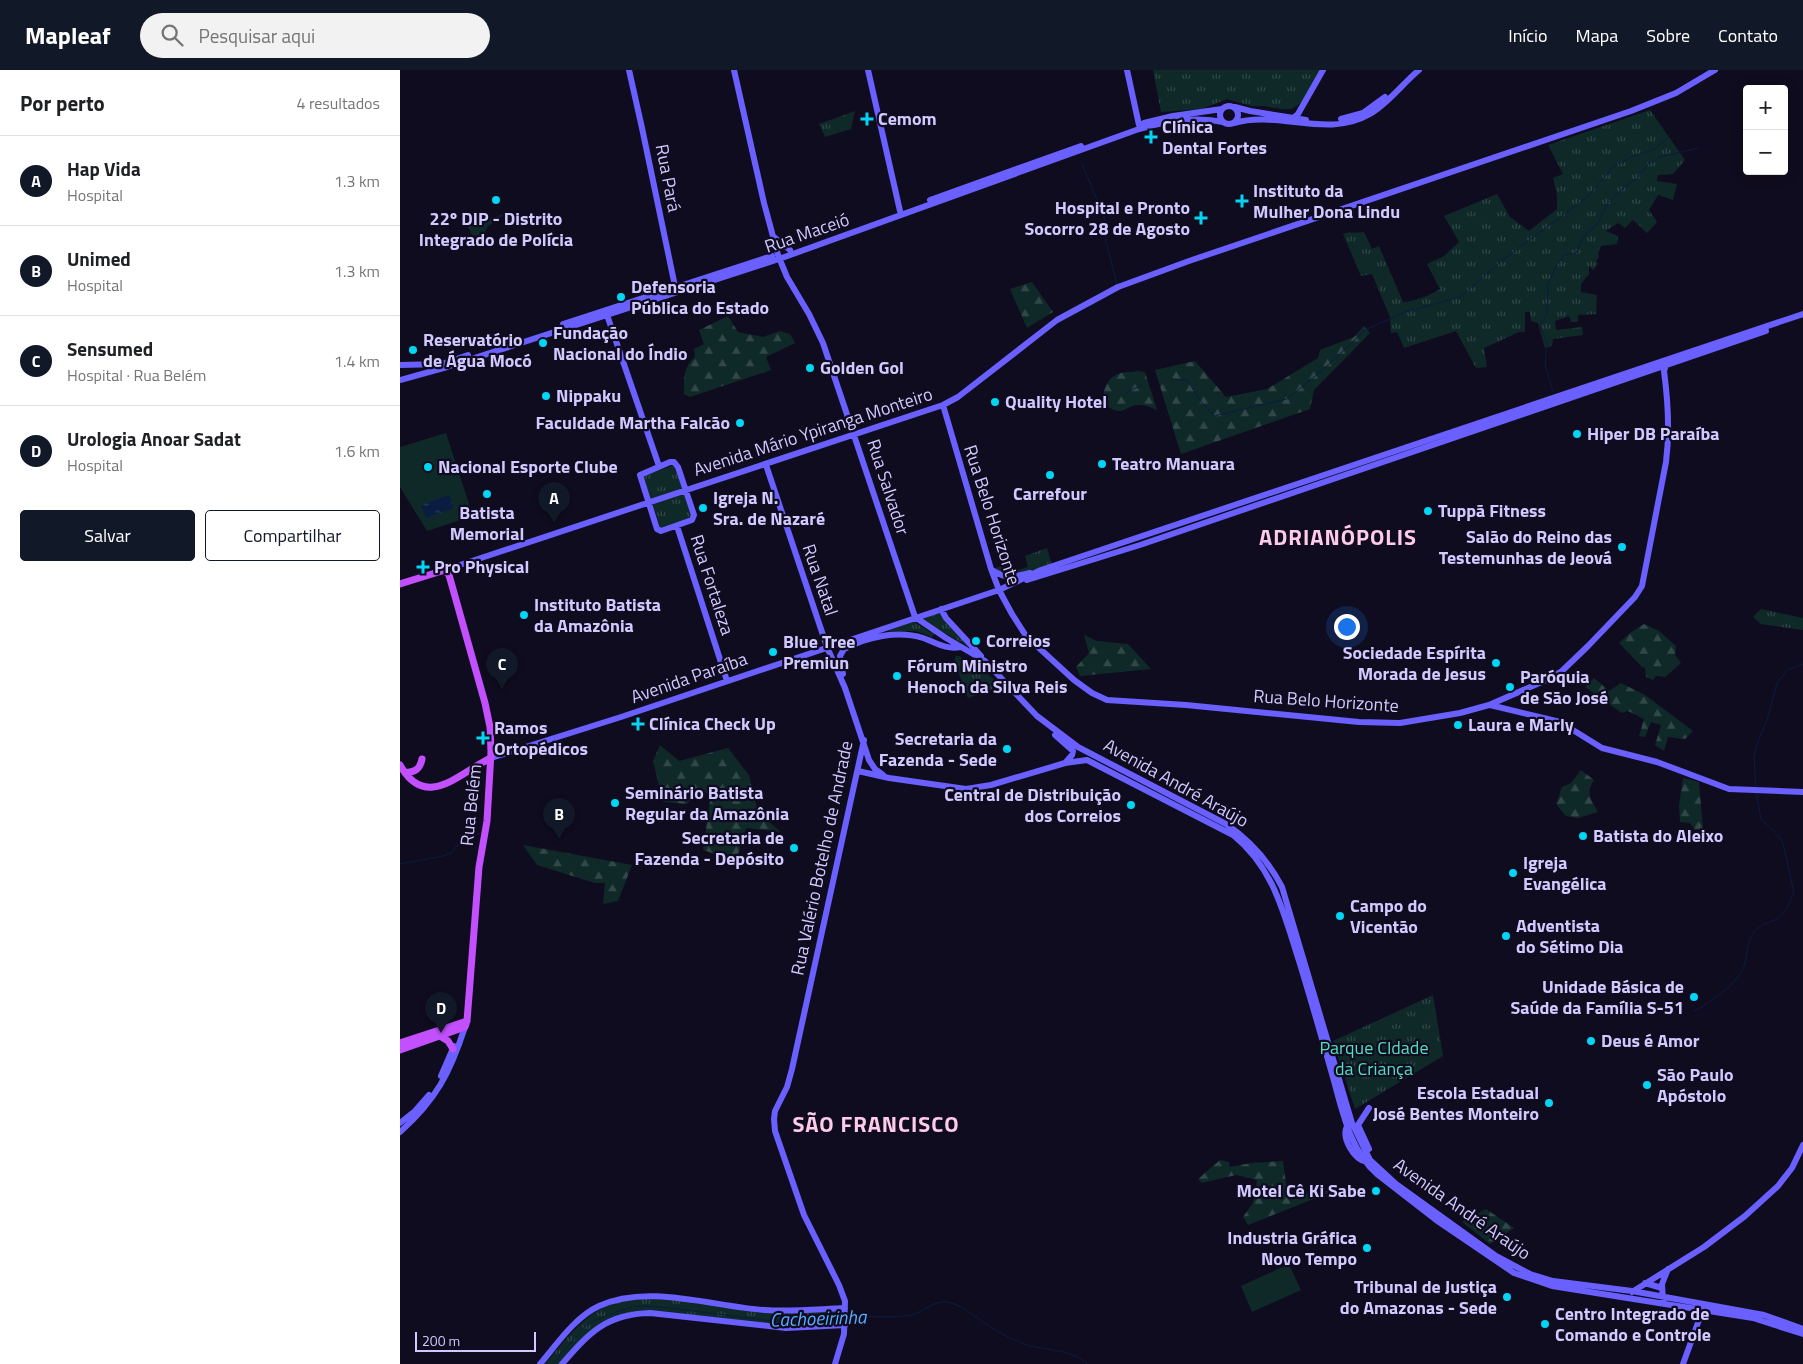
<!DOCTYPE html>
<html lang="pt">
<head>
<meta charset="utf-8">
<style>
  :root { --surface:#fff; --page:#f2f2f2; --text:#202124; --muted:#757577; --line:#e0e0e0; --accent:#111827 }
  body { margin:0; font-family:"Titillium Web",sans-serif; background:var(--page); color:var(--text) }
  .controls { position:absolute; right:15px; top:15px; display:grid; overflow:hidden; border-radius:5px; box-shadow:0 2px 12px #0003 }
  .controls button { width:45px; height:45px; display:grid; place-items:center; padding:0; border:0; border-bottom:1px solid var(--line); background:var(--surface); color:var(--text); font:25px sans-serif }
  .scale { position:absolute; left:15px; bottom:12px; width:121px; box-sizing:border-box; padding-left:5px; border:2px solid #d1c9ff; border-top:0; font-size:14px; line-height:18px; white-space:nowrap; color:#d1c9ff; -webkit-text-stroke:4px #100c1f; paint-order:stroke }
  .you { position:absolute; left:946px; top:556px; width:18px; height:18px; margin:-12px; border:4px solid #fff; border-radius:50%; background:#1a73e8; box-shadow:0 0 0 8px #1a73e833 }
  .badge { display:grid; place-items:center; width:32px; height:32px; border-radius:50%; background:var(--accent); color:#fff; font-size:16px; font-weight:700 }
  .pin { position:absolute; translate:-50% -41px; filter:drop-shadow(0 1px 2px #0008) }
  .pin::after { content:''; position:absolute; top:26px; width:18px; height:15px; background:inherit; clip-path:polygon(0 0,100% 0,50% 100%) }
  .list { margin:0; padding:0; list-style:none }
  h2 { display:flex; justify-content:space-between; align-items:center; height:65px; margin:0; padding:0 20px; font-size:21px }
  h2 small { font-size:16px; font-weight:400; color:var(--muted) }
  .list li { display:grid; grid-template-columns:32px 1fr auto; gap:15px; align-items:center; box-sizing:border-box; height:90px; padding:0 20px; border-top:1px solid var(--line) }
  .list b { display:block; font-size:19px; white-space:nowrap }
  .list p { margin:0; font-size:16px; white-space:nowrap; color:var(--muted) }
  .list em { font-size:16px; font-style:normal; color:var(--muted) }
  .actions { display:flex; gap:10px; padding:15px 20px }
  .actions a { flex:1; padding:11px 0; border:1px solid var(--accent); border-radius:5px; text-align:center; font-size:18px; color:var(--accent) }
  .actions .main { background:var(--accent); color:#fff }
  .icon { flex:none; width:28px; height:28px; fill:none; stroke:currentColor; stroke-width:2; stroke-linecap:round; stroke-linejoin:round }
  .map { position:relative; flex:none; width:1403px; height:1294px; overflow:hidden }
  header { display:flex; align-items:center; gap:30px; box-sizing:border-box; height:70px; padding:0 25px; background:var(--accent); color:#fff }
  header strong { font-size:24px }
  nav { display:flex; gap:28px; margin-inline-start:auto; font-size:18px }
  .search { width:350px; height:45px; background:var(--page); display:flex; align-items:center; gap:12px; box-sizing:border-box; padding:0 18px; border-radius:28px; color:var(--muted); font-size:19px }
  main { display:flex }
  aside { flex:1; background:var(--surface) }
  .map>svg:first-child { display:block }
  .grass { fill:#0f2928 }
  .forest { fill:url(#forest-firs) }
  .park { fill:url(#park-tufts) }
  .water { fill:url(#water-ripples) }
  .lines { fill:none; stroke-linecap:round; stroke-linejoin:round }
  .stream { stroke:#0a1c3f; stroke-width:1 }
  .secondary { stroke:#6960ff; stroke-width:6 }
  .primary { stroke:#c350ff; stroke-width:7 }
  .poi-dot { fill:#00d5f4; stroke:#100c1f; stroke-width:2 }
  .labels { text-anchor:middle; stroke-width:4.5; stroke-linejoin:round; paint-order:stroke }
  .poi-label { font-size:18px; font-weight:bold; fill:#d1c9ff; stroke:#100c1f; text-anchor:start }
  .street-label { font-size:18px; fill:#d1c9ff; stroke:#100c1f }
  .park-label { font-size:18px; fill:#55dfc1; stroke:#100c1f }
  .water-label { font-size:19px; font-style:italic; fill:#57acff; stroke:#100c1f }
  .district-label { font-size:22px; font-weight:bold; letter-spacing:1px; fill:#ffcbeb; stroke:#100c1f }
</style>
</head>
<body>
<header>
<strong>Mapleaf</strong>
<div class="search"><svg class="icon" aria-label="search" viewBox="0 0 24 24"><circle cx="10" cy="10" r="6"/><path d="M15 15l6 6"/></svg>Pesquisar aqui</div>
<nav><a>Início</a><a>Mapa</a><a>Sobre</a><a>Contato</a></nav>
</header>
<main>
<aside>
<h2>Por perto<small>4 resultados</small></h2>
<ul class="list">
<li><span class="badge">A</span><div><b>Hap Vida</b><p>Hospital</p></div><em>1.3 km</em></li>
<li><span class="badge">B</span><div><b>Unimed</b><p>Hospital</p></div><em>1.3 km</em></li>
<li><span class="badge">C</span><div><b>Sensumed</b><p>Hospital · Rua Belém</p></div><em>1.4 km</em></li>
<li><span class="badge">D</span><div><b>Urologia Anoar Sadat</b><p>Hospital</p></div><em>1.6 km</em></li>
</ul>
<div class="actions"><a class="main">Salvar</a><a>Compartilhar</a></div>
</aside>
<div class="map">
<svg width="1403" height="1294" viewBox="0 0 1403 1294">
  <defs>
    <pattern id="forest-firs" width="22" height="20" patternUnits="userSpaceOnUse" patternTransform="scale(1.25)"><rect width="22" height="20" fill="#0f2928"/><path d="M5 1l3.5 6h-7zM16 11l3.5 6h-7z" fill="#314748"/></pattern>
    <pattern id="park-tufts" width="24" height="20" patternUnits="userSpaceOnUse" patternTransform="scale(1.25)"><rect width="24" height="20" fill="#0f2928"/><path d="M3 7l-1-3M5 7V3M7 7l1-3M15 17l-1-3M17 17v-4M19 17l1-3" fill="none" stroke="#314748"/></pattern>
    <pattern id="water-ripples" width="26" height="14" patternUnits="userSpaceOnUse" patternTransform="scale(1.25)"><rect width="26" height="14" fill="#0a1c3f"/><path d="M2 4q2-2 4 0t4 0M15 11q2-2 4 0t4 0" fill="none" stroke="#2d3c5c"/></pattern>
  </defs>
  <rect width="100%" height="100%" fill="#100c1f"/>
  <path class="grass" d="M46,363L73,446L27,461L0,417V377Z
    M889,1194L901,1220L852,1242L841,1216Z"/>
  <path class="forest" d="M632,212L653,242L627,258L610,219Z
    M328,246L338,262L363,267L380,261L390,264L395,273L366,287L371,300L290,327L284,324C284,309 283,297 295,287L294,279L304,274L299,260Z
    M964,256L970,263L914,320L910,339L781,384L755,300L795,291L826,327L867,319L918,288L920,280L954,267Z
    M737,301L745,302L757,340C752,338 746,335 741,335C723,334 727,349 705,335C701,322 706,307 721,303C726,301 731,303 737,301Z
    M1244,554L1259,561L1276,576L1275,585L1281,593L1265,607L1256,606L1253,610L1246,607L1245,598L1242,597L1219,573L1230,563Z
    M684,565L697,571L728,574L751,599L680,606L676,597L689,583Z
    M1194,608L1209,621L1221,613L1245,625L1293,661L1285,669L1268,667L1264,681L1255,675L1261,655L1251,652L1245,667L1239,666L1244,649L1228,641L1222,643L1185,617Z
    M260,675L279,691L328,678L349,705L358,743L381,762L346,758L336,791L303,780L310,731L306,723L301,717L287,734L263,732L253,691Z
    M1181,700L1194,710C1185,724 1191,729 1198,742L1178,748L1166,746L1156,734L1162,717L1171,713Z
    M1283,708L1299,712L1303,759L1295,760L1290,753L1280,752L1279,735Z
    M123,775L232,795L218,831L203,834L205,813H195L137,795Z
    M820,1090L829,1092L830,1097L851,1093L883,1091L886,1114L896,1125L936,1120L848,1155L843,1147L853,1133L857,1110L836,1105L802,1113L798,1109Z
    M1086,1139L1114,1158L1090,1174L1062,1152Z"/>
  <path class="park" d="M753,0H922L902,32L892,39H881L863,36H851L827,29L802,39L761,42Z
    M1250,40L1285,90L1273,104L1258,105L1257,111L1277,114L1273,130L1258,125L1249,140L1257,152L1247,163L1233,150L1225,158L1218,153L1206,161L1218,166L1217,174L1201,176L1198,184L1199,187L1196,191L1198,194L1193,200L1189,196V204L1181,214V222L1197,225L1196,244L1178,245V252H1171L1169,246L1155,251L1156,260L1182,257L1183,265L1153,269L1152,276L1145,278L1138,253L1131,251L1130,242H1125V262H1119L1084,278L1087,297L1076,298L1056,261L1004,278L997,262L991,263L990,247L972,204L961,206L943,164C951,161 956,164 964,162L972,179L979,176L1003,232C1017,231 1028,226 1040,219L1027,194L1044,186L1059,172L1044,146L1097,124L1110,147L1129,161L1157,139V125L1153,108L1163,104L1148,75Z
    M455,41L451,59L425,67L419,54Z
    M107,143L88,156L77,177L68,156Z
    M274,395L293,448L261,459L243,406Z
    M647,478L652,495L609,507L599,504L596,498L610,493L614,501L628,497L625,486Z
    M1361,539L1403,548V560L1361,554L1353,547Z
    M538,541L569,577L538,559L532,567L516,561H486L513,551L530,562L535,557L525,550L524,548Z
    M556,586H559L580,597L599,614L598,617L568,628L554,591Z
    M1033,925L1043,986L955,1039L933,971Z
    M234,1228L272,1230L378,1244L444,1240V1253L379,1256L244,1240L222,1244L211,1248L161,1294H145C164,1272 180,1248 208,1235C216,1232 226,1231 234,1228Z"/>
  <path class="water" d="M49,425L54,438L26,448L21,435Z"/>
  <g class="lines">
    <path class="stream" d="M682,94L704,146L706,172L717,215
      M772,309L787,310L802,333L814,346L887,329L925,298L965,260L1005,242L1060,227L1104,189L1187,127L1214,96L1234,86L1255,79L1270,65
      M1153,321L1145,295L1147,273L1140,256L1147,243L1148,214L1157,194L1165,185L1176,183L1184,166L1198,153L1207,134L1222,119L1238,108L1248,94L1260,87L1298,78
      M725,324L743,314
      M1356,718L1354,687L1357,674L1367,650L1377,613L1387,600L1403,594
      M0,794L43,786L51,783L58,774L69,767L81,763
      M1294,941L1300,938C1318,925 1343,912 1346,888C1347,879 1348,870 1354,862C1360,853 1372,853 1380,847C1386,842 1390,830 1394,823L1383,773L1375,762L1361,749L1356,722
      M447,1247C468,1245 490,1249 511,1245C524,1242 532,1231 546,1232C562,1234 573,1246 586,1254C596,1261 608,1267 619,1272C639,1281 673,1278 687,1294
      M153,1294L186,1255L207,1245L235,1236L261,1237L381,1252L443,1247"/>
    <path class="secondary" d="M229,0L242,58L276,221
      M334,0L364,133L378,185L387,207L409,244L423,273L515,547
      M468,0L500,141
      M727,0L739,55
      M820 45a9 9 0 1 1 18 0a9 9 0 1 1-18 0Z
      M835,37L850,41L906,50
      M892,49L898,44L923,0
      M941,49L963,43L985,27
      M744,53L773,46L822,39
      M834,53C879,40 927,69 970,44C989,33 1002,14 1019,0
      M530,130L681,76
      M374,167L390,180
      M207,245L259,396
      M163,254L372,186
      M0,295L42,294L68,285
      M0,310L47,297L379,189L739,59C766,51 795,46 823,52
      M543,335L591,499L599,520L612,544L626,566L674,610L692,623L707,630L786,635L959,652L1000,653L1060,643L1089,635L1151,608L1162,601L1188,576L1235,527L1242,516L1266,392C1270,361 1268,331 1264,301L1266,295
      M270,392H274L278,397L294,445L292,450L261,461L257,459L240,405Z
      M366,395L427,577L445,618L469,690L475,699L483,705
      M277,456L327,611
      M45,500L543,335L558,327L657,250L718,217L789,191L1231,41L1276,23L1315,0
      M592,500C605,509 614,507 630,503
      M627,510L740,475L1366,261
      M541,539L546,548L581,586
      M515,547L546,568L585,591L637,646L678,677L826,754C851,771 868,790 882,817L952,1053L970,1090L996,1114L1096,1186L1130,1204L1153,1211L1232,1221L1364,1245L1403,1259
      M443,604L440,586L444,579C467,567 497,560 523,568C535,572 546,580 560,577
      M1090,635L1160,652L1202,678L1257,692L1329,719L1403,722
      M655,665L673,681L672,685L666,692
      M91,688L221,647L599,520L641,500L1403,244
      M458,701L489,708L566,719L591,715L665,693L687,690L833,765C875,799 884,845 900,894C912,933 923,972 934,1011C943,1044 951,1082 978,1105L1036,1150L1114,1203L1152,1216L1353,1248L1403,1264
      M41,1006L54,976
      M0,1053L15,1041L29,1025
      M958,1055L969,1079
      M958,1055L969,1038
      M947,1056C941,1068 954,1090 967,1092
      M0,1062C36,1030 50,1003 65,957
      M1245,1213L1262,1218
      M1232,1222L1304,1177L1345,1146L1378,1116L1392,1098L1403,1075
      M1263,1231L1262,1214L1268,1199
      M140,1294C157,1274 175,1247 199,1236C248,1213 314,1237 365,1240C391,1242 419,1239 445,1238
      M162,1294C189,1263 206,1244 250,1243L386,1258L445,1255
      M435,1294L444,1264L445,1231L439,1215L404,1145L375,1061L374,1049L375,1041L387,1017L392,999L464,670
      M1283,1294L1304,1236"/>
    <path class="primary" d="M0,514L45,500L49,505L85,633L90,657L91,682L87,751L79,797L67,951L65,957L0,980
      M0,695C26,742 60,702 91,688
      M5,702C15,703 20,699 22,689
      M40,966L48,971L53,979
      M0,973L67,951"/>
  </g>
  <g class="poi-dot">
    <path d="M464.5 41.5h5v5h5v5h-5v5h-5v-5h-5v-5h5z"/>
    <path d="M748.5 59.5h5v5h5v5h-5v5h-5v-5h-5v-5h5z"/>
    <circle cx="96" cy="130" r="5"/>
    <path d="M839.5 123.5h5v5h5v5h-5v5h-5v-5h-5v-5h5z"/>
    <path d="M798.5 140.5h5v5h5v5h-5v5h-5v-5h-5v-5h5z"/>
    <circle cx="221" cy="227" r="5"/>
    <circle cx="143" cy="273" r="5"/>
    <circle cx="13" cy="280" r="5"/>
    <circle cx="410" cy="298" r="5"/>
    <circle cx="146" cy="326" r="5"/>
    <circle cx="595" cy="332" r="5"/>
    <circle cx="340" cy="353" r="5"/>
    <circle cx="1177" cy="364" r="5"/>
    <circle cx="702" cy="394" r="5"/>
    <circle cx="28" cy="397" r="5"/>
    <circle cx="650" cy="405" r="5"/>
    <circle cx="87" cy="424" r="5"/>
    <circle cx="303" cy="438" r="5"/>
    <circle cx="1028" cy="441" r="5"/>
    <circle cx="1222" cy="477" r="5"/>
    <path d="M20.5 489.5h5v5h5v5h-5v5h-5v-5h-5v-5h5z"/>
    <circle cx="124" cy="545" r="5"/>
    <circle cx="576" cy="571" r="5"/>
    <circle cx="373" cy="582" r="5"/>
    <circle cx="1096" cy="593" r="5"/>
    <circle cx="497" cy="606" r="5"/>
    <circle cx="1110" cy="617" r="5"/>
    <path d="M235.5 646.5h5v5h5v5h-5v5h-5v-5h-5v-5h5z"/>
    <circle cx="1058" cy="655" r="5"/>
    <path d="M80.5 660.5h5v5h5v5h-5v5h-5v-5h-5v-5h5z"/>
    <circle cx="607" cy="679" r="5"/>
    <circle cx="215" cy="733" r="5"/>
    <circle cx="731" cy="735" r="5"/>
    <circle cx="1183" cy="766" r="5"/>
    <circle cx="394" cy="778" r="5"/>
    <circle cx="1113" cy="803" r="5"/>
    <circle cx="940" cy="846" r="5"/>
    <circle cx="1106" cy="866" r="5"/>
    <circle cx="1294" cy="927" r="5"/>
    <circle cx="1191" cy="971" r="5"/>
    <circle cx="1247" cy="1015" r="5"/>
    <circle cx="1149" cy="1033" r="5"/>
    <circle cx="976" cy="1121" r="5"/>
    <circle cx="967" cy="1178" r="5"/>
    <circle cx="1107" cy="1227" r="5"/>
    <circle cx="1145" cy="1254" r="5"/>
  </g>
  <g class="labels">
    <g class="poi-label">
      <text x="478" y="55">Cemom</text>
      <text x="762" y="63">Clínica<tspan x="762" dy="21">Dental Fortes</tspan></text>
      <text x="853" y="127">Instituto da<tspan x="853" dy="21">Mulher Dona Lindu</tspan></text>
      <text x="790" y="144" text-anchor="end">Hospital e Pronto<tspan x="790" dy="21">Socorro 28 de Agosto</tspan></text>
      <text x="96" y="155" text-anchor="middle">22º DIP - Distrito<tspan x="96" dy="21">Integrado de Polícia</tspan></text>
      <text x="231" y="223">Defensoria<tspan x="231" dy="21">Pública do Estado</tspan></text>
      <text x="153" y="269">Fundação<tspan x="153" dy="21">Nacional do Índio</tspan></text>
      <text x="23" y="276">Reservatório<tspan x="23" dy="21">de Água Mocó</tspan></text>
      <text x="420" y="304">Golden Gol</text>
      <text x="156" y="332">Nippaku</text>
      <text x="605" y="338">Quality Hotel</text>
      <text x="330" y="359" text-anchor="end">Faculdade Martha Falcão</text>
      <text x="1187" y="370">Hiper DB Paraíba</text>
      <text x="712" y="400">Teatro Manuara</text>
      <text x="38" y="403">Nacional Esporte Clube</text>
      <text x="650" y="430" text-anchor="middle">Carrefour</text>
      <text x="313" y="434">Igreja N.<tspan x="313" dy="21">Sra. de Nazaré</tspan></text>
      <text x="1038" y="447">Tuppã Fitness</text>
      <text x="87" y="449" text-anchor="middle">Batista<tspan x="87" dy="21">Memorial</tspan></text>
      <text x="1212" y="473" text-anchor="end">Salão do Reino das<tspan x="1212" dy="21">Testemunhas de Jeová</tspan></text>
      <text x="34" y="503">Pro Physical</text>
      <text x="134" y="541">Instituto Batista<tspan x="134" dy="21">da Amazônia</tspan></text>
      <text x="586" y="577">Correios</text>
      <text x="383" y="578">Blue Tree<tspan x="383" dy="21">Premiun</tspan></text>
      <text x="1086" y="589" text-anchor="end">Sociedade Espírita<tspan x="1086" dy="21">Morada de Jesus</tspan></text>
      <text x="507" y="602">Fórum Ministro<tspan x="507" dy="21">Henoch da Silva Reis</tspan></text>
      <text x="1120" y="613">Paróquia<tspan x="1120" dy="21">de São José</tspan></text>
      <text x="249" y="660">Clínica Check Up</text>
      <text x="1068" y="661">Laura e Marly</text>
      <text x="94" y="664">Ramos<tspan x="94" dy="21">Ortopédicos</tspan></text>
      <text x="597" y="675" text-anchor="end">Secretaria da<tspan x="597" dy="21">Fazenda - Sede</tspan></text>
      <text x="225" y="729">Seminário Batista<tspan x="225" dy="21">Regular da Amazônia</tspan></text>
      <text x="721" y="731" text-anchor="end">Central de Distribuição<tspan x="721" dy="21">dos Correios</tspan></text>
      <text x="1193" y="772">Batista do Aleixo</text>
      <text x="384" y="774" text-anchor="end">Secretaria de<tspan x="384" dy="21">Fazenda - Depósito</tspan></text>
      <text x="1123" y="799">Igreja<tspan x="1123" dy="21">Evangélica</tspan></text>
      <text x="950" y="842">Campo do<tspan x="950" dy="21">Vicentão</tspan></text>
      <text x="1116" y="862">Adventista<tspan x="1116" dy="21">do Sétimo Dia</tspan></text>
      <text x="1284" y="923" text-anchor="end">Unidade Básica de<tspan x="1284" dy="21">Saúde da Família S-51</tspan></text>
      <text x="1201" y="977">Deus é Amor</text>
      <text x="1257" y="1011">São Paulo<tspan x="1257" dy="21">Apóstolo</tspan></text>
      <text x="1139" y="1029" text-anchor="end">Escola Estadual<tspan x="1139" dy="21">José Bentes Monteiro</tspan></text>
      <text x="966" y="1127" text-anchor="end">Motel Cê Ki Sabe</text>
      <text x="957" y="1174" text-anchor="end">Industria Gráfica<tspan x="957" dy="21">Novo Tempo</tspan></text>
      <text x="1097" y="1223" text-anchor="end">Tribunal de Justiça<tspan x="1097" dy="21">do Amazonas - Sede</tspan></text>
      <text x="1155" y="1250">Centro Integrado de<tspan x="1155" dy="21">Comando e Controle</tspan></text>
    </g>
    <g class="street-label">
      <text transform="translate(268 108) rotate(79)" y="6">Rua Pará</text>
      <text transform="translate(407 163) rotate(-19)" y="6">Rua Maceió</text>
      <text transform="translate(413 362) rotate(-18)" y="6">Avenida Mário Ypiranga Monteiro</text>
      <text transform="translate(488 417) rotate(72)" y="6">Rua Salvador</text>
      <text transform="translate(592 445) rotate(72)" y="6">Rua Belo Horizonte</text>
      <text transform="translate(420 510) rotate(71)" y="6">Rua Natal</text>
      <text transform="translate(312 515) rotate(72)" y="6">Rua Fortaleza</text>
      <text transform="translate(289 608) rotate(-19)" y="6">Avenida Paraíba</text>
      <text transform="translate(926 631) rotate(4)" y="6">Rua Belo Horizonte</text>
      <text transform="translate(776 713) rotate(29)" y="6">Avenida André Araújo</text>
      <text transform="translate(71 735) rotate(-84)" y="6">Rua Belém</text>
      <text transform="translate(422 788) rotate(-78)" y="6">Rua Valério Botelho de Andrade</text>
      <text transform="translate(1062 1139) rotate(35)" y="6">Avenida André Araújo</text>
    </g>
    <g class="park-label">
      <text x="974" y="984">Parque CIdade<tspan x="974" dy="21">da Criança</tspan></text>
    </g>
    <g class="water-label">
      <text transform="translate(418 1248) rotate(-2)" y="7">Cachoeirinha</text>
    </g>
    <g class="district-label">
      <text x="938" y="475">ADRIANÓPOLIS</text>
      <text x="476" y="1062">SÃO FRANCISCO</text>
    </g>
  </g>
</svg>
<div class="controls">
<button>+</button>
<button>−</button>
</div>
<div class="scale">200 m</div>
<div class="you"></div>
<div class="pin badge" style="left:154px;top:453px">A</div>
<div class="pin badge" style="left:159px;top:769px">B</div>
<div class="pin badge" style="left:102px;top:619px">C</div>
<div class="pin badge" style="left:41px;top:963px">D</div>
</div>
</main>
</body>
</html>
